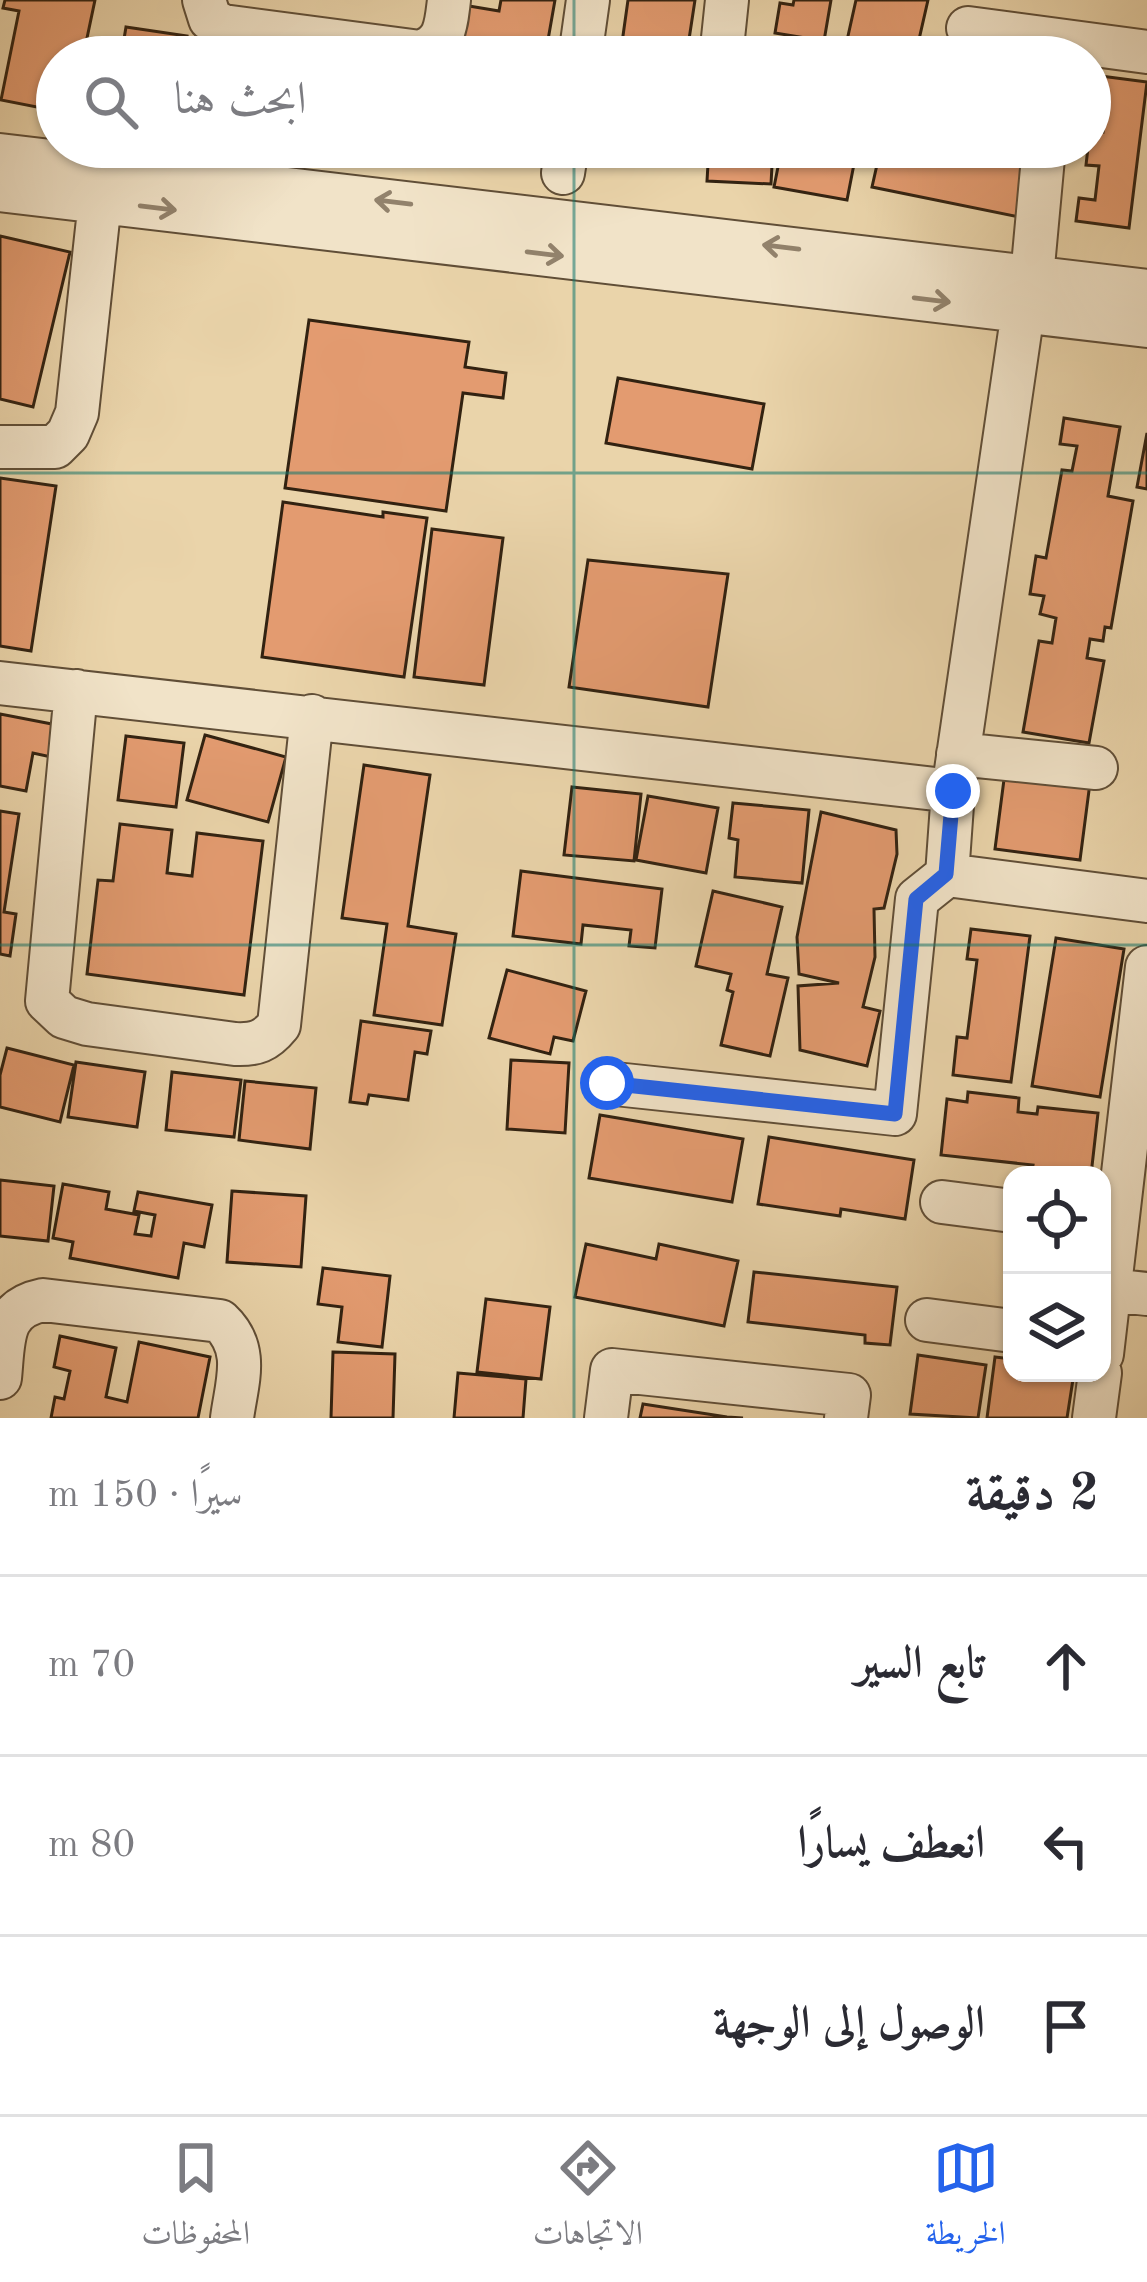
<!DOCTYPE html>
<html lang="ar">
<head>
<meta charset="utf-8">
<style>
  :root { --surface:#fff; --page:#f2f2f3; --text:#2b2b33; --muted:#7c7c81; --line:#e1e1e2; --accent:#2563eb }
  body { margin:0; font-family:"Old Standard TT",Amiri,serif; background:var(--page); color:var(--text); direction:rtl }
  .controls { position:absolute; right:36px; bottom:36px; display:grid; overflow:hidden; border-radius:24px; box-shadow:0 3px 9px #0004 }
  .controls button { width:108px; height:108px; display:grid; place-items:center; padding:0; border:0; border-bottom:3px solid var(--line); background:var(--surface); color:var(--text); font:60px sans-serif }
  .stop { position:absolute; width:36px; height:36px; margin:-27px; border:9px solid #2563eb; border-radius:50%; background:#fff }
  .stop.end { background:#2563eb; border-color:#fff; box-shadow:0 3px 12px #0008 }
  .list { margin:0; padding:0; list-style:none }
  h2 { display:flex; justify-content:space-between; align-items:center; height:156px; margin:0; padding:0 48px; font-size:51px }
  h2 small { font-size:39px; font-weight:400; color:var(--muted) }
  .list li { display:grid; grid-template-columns:78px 1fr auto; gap:36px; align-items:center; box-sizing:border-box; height:180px; padding:0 48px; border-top:3px solid var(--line) }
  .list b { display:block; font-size:45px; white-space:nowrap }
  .list em { font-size:39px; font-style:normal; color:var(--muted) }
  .icon { flex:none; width:66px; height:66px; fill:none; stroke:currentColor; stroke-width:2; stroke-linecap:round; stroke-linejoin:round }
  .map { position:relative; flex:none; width:1147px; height:1418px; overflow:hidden; direction:ltr }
  .search { position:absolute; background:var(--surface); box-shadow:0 3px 9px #0004; left:36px; right:36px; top:36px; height:132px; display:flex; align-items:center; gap:30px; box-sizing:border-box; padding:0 42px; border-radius:66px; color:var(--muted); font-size:45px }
  .sheet { height:696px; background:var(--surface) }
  nav { display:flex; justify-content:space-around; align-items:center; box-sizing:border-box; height:168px; border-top:3px solid var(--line); background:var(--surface); font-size:33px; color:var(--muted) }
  nav a { display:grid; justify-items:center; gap:6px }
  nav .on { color:var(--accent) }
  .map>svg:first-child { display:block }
  .building { fill:#e39b70; stroke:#322211; stroke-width:3 }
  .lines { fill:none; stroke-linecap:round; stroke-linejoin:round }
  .minor-casing { stroke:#604e37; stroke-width:46 }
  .minor { stroke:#f1e3c8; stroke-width:42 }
  .oneway { stroke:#92826c }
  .route { stroke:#2563eb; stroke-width:15 }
  .grid { fill:none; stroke:#0f766e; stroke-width:3; stroke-opacity:0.55 }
</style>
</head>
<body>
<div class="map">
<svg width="1147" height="1418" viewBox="0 0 1147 1418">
  <rect width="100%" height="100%" fill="#ead4aa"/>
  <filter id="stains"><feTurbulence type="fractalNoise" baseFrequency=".00167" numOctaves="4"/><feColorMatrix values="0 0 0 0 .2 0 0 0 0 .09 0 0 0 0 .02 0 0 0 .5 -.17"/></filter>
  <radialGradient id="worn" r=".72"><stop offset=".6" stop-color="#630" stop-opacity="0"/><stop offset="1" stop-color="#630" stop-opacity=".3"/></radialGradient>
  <path class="building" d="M5,0H95L83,57H57V111L1,100L19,11L3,8Z
    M501,0H555L545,57L460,56L469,6L499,11Z
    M628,0H695L688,46L707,49L706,57H620Z
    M794,0H831L824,41L775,33L780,3L793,5Z
    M856,0H928L915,57L846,45Z
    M126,27L187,36L185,48L240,57H121Z
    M1093,75L1147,82L1129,228L1076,221L1079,198L1095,200L1099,166L1086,165L1090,130L1103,132L1106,105L1090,103Z
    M709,147H773L771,184L707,181Z
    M782,147H870L867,162L855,159L847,200L774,187Z
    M881,147H1034L1019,217L872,187Z
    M0,236L70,252L33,407L0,399Z
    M309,320L469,342L465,367L506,373L503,398L463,393L446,511L285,488Z
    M618,378L764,404L752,469L606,443Z
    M1064,418L1120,427L1108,496L1133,501L1111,628L1105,627L1103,641L1090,639L1087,658L1104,661L1089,743L1023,732L1039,641L1052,643L1056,618L1040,614L1044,596L1030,594L1036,556L1046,558L1062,470L1072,471L1077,446L1060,444Z
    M1147,433V489L1137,487Z
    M0,478L56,486L31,651L0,646Z
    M283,502L383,517V512L427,518L404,677L262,657Z
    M432,529L503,538L484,685L414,677Z
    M588,560L728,574L708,707L569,687Z
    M0,714L57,725L51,757L33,753L26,791L0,786Z
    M205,735L286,757L268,822L187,800Z
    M126,736L184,743L176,807L118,800Z
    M1006,764L1091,775L1080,860L995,849Z
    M364,765L430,775L408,926L456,934L442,1025L374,1015L387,924L342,918Z
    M572,787L641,794L634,861L564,855Z
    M648,796L718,808L706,873L636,860Z
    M733,803L809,810L802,883L735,877L738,840L729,838Z
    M0,811L19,814L4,912L16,914L10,956L0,954Z
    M821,812L896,830L897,854L884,908L874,909L875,957L863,1007L880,1011L867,1066L800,1050L798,986L839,983L799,974L797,937Z
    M120,824L172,830L167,873L192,876L197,833L263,841L244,995L87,974L98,880L113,881Z
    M521,871L662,889L655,948L629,946L631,930L583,925L581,944L513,936Z
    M713,891L782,907L767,974L788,978L770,1056L721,1045L733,992L727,990L731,974L696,966Z
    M971,929L1030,936L1011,1082L953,1075L957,1037L967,1038L977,960L967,959Z
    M1056,938L1124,949L1100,1097L1032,1086Z
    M507,970L586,991L573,1041L554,1037L550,1054L489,1038Z
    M361,1021L431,1031L427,1054L415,1052L408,1100L369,1095L367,1104L350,1102Z
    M7,1048L74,1065L60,1122L0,1107V1075Z
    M511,1060L569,1063L565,1133L507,1129Z
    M76,1062L145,1072L137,1127L68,1117Z
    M172,1072L241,1080L234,1137L166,1130Z
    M245,1081L316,1088L310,1149L239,1140Z
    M968,1092L1019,1098L1018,1112L1037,1114L1038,1107L1098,1113L1091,1175H1031L1033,1165L941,1155L947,1099L967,1102Z
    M600,1115L743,1139L732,1202L589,1178Z
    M769,1137L914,1160L905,1219L841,1209L840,1216L758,1204Z
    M0,1180L54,1186L48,1241L0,1236Z
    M63,1184L109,1192L106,1209L139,1215L135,1234L151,1236L155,1215L134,1211L138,1192L212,1205L204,1247L184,1243L178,1278L70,1258L73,1242L53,1238Z
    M232,1191L306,1196L301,1267L227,1262Z
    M586,1244L656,1259L659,1244L738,1261L724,1326L575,1297Z
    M323,1268L390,1276L382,1347L338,1342L342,1307L318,1304Z
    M754,1272L897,1287L890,1345L865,1343V1335L748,1322Z
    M486,1299L550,1307L541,1379L477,1372Z
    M60,1336L116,1348L106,1397L127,1402L139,1342L210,1357L198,1418H51L55,1397L64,1399L70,1371L54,1367Z
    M333,1352L395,1354L393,1418H331Z
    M918,1355L986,1365L978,1418L910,1414Z
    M995,1357L1012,1359V1373H1074L1067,1418H987Z
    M458,1373L526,1379L523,1418H454Z
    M643,1404L727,1417L743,1418H640Z"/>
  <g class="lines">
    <defs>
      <path id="minor" d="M204,0L210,19L223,26L420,52C446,44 446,24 449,0
        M968,28L1147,52
        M580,57L588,0
        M721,57L727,0
        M0,155L1147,291
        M563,173L567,147
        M0,190L1147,326
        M1032,277L1044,147
        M0,447H55L68,434L77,413L100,201
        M0,683L953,791
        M76,691L47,1001L64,1017L87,1024L235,1044C256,1045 266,1041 279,1025L312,716
        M958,754L1096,768
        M947,875L953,791L1023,311
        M606,1083L895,1114L917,899L947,875L1147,901
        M942,1202L1012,1211
        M1110,1290L1147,1294
        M927,1320L1012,1331
        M1102,1354L1147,967
        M0,1378C4,1338 0,1309 43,1300L220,1321C250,1349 237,1381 232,1418
        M606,1418L612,1370L849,1395L846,1418
        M1094,1418L1100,1373"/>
    </defs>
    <use href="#minor" class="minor-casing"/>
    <use href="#minor" class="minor"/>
  </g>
  <defs><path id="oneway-shaft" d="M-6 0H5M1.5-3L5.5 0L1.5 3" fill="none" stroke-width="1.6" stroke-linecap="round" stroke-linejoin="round" transform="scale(3)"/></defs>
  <g class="oneway">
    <use href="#oneway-shaft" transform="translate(393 202) rotate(-173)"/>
    <use href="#oneway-shaft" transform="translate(158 208) rotate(7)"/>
    <use href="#oneway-shaft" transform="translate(781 247) rotate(-173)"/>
    <use href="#oneway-shaft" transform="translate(545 254) rotate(7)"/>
    <use href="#oneway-shaft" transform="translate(932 300) rotate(7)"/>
  </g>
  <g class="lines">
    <path class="route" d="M607,1083L895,1114L916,899L946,874L953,791"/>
  </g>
  <path class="grid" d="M574,0V57M574,147V1418M0,473H1147M0,945H1147"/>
  <rect width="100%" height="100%" filter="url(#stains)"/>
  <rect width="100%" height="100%" fill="url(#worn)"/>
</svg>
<div class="controls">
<button><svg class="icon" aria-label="locate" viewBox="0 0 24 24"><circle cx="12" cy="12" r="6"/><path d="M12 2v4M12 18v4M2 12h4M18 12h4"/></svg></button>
<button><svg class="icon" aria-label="layers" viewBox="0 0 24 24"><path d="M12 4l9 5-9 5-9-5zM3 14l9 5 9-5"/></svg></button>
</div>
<div class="stop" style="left:607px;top:1083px"></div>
<div class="stop end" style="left:953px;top:791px"></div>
<div class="search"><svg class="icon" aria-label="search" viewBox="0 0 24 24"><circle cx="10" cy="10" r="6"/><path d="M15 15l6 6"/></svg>ابحث هنا</div>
</div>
<section class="sheet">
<h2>2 دقيقة<small>سيرًا · 150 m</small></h2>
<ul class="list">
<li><svg class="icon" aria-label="ahead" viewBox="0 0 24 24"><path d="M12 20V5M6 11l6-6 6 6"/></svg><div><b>تابع السير</b></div><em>70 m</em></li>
<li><svg class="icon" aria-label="left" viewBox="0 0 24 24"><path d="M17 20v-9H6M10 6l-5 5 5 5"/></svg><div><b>انعطف يسارًا</b></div><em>80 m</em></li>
<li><svg class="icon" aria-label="arrive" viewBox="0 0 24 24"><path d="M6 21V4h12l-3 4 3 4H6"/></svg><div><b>الوصول إلى الوجهة</b></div></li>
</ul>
</section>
<nav>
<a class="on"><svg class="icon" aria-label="map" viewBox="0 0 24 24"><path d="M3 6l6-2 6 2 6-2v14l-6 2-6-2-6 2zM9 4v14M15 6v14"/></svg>الخريطة</a>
<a><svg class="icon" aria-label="directions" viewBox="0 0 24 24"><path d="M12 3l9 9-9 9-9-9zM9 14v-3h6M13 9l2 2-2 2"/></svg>الاتجاهات</a>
<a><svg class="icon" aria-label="saved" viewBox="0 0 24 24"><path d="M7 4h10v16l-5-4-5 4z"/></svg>المحفوظات</a>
</nav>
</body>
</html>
